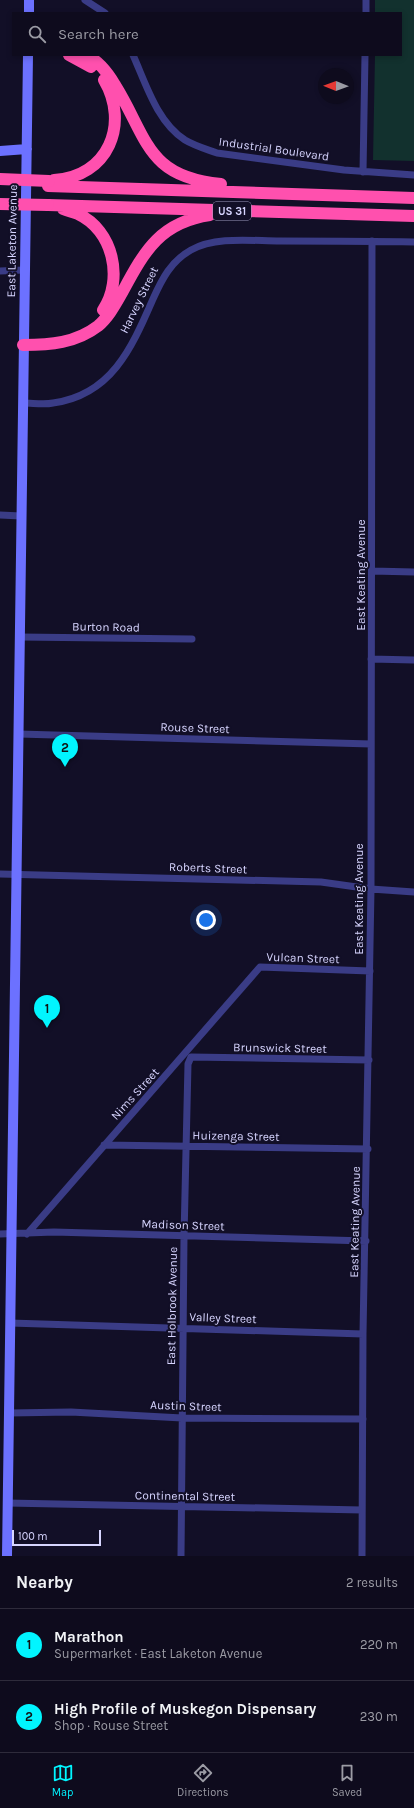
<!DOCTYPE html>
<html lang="en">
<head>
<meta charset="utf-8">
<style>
  :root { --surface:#0e0b1d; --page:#1c192a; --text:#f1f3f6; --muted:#9b9ba4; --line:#2e2b3b; --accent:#01f5ff }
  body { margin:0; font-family:Karla,sans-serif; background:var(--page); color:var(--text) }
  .compass { position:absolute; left:318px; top:68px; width:36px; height:36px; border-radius:50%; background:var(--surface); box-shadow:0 2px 6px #0003; rotate:271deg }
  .scale { position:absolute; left:12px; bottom:10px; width:89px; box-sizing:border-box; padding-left:4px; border:2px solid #d7d5ff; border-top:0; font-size:11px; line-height:14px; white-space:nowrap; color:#d7d5ff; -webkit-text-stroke:3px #120f27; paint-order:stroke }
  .you { position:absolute; left:206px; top:920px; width:14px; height:14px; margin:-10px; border:3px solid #fff; border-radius:50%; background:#1a73e8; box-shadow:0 0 0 6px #1a73e833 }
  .badge { display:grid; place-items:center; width:26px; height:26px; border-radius:50%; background:var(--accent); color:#111; font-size:13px; font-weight:700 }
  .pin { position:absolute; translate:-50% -33px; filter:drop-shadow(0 1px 2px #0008) }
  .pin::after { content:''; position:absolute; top:21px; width:14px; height:12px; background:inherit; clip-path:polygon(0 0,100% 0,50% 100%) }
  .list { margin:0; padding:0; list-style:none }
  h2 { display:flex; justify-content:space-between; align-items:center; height:52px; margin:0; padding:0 16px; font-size:17px }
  h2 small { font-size:13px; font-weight:400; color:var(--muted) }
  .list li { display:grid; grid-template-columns:26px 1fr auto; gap:12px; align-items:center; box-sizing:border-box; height:72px; padding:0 16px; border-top:1px solid var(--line) }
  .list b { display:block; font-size:15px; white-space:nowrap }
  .list p { margin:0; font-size:13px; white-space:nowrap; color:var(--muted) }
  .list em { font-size:13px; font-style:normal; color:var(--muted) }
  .icon { flex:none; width:22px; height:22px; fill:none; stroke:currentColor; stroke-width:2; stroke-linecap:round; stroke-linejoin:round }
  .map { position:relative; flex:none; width:414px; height:1556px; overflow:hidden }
  .search { position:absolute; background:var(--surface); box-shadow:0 2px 6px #0003; left:12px; right:12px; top:12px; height:44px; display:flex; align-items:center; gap:10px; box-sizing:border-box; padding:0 14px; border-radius:0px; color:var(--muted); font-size:15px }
  .sheet { height:196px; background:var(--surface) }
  nav { display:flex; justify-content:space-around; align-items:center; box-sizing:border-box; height:56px; border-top:1px solid var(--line); background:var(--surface); font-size:11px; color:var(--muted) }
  nav a { display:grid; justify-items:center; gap:2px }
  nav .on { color:var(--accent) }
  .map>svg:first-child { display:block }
  .green { fill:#12312e }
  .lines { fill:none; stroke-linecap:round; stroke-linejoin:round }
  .street { stroke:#3a3c86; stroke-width:7 }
  .secondary { stroke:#6c71ff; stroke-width:10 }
  .highway { stroke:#ff50ae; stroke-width:12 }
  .highway-bridge { stroke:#ff50ae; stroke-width:12 }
  .labels { text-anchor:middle; stroke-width:4; stroke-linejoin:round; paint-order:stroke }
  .shield { fill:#120f27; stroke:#9c9abe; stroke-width:1 }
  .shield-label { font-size:11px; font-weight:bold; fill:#d7d5ff }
  .street-label { font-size:12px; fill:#d7d5ff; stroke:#120f27 }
</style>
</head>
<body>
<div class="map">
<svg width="414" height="1556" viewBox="0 0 414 1556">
  <rect width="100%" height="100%" fill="#120f27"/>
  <path class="green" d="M375,0H414V161L373,160L375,55H401V13H375Z"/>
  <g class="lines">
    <path class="street" d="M85,0L105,13
      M366,13V0
      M133,55C146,84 157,122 185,140C195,146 206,149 217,153L344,170L414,175
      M363,172L365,55
      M0,271L24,270
      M23,403C33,403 44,405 53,403C112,395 132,347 153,299C162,279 171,261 191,250C216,236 252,241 280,241C325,241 369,241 414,242
      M0,515L21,516
      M372,571L414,572
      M20,637L192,639
      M371,659L414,660
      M19,734L371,744
      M0,874L321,882L371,889L414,892
      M104,1145L368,1149
      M0,1234L54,1232L366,1241
      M27,1234L260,967L370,971
      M10,1323L363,1334
      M9,1413L71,1412L182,1418L363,1419
      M7,1503L362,1510
      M181,1556L184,1237L188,1064L191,1057L369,1060
      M362,1556L363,1334L371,889L372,241"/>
    <path class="secondary" d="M29,13V0
      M0,151L27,149
      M7,1556L28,55"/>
    <path class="highway" d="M69,55L91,67
      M86,55C99,61 108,73 115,85C148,138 146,177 221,184
      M54,180C108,177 130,124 104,80
      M48,186L414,198
      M48,205L414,216
      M63,209C68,211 73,212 78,214C113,230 124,279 103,310
      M23,345C50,345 76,343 98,326C109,317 116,303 123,291C145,250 161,222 210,215"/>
    <path class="highway-bridge" d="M0,179L49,181
      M0,204L48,205"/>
  </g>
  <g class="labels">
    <rect class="shield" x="213" y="202" width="38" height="18" rx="3"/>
    <g class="shield-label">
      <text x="232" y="215">US 31</text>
    </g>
    <g class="street-label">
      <text transform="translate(274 149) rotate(8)" y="4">Industrial Boulevard</text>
      <text transform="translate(12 241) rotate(-89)" y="4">East Laketon Avenue</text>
      <text transform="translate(139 300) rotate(-64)" y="4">Harvey Street</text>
      <text transform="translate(361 575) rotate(-90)" y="4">East Keating Avenue</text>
      <text transform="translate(106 627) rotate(1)" y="4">Burton Road</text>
      <text transform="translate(195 728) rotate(2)" y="4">Rouse Street</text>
      <text transform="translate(208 868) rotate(2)" y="4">Roberts Street</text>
      <text transform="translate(359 899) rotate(-90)" y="4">East Keating Avenue</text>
      <text transform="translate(303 958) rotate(2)" y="4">Vulcan Street</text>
      <text transform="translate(280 1048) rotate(1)" y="4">Brunswick Street</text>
      <text transform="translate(135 1094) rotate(-48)" y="4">Nims Street</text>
      <text transform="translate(236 1136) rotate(1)" y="4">Huizenga Street</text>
      <text transform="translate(355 1222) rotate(-89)" y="4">East Keating Avenue</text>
      <text transform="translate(183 1225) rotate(2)" y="4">Madison Street</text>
      <text transform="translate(172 1306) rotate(-89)" y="4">East Holbrook Avenue</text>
      <text transform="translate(223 1318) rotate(2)" y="4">Valley Street</text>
      <text transform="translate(186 1406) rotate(2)" y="4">Austin Street</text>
      <text transform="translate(185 1496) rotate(1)" y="4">Continental Street</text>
    </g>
  </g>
</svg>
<svg class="compass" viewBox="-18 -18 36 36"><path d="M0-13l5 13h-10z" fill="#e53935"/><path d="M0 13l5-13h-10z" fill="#9b9ba4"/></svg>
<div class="scale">100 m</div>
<div class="you"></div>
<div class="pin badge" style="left:47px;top:1028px">1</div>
<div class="pin badge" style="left:65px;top:767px">2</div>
<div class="search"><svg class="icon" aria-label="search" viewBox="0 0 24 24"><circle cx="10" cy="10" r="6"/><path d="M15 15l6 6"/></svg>Search here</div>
</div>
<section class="sheet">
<h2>Nearby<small>2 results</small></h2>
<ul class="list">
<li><span class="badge">1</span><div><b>Marathon</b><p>Supermarket · East Laketon Avenue</p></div><em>220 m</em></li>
<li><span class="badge">2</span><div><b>High Profile of Muskegon Dispensary</b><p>Shop · Rouse Street</p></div><em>230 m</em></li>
</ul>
</section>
<nav>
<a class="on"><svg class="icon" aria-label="map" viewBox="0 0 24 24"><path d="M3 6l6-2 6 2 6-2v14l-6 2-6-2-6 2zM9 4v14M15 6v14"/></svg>Map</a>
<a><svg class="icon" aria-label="directions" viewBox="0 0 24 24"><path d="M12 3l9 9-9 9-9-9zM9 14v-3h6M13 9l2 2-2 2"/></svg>Directions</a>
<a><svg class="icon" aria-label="saved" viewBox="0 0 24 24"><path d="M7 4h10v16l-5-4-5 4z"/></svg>Saved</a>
</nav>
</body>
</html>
